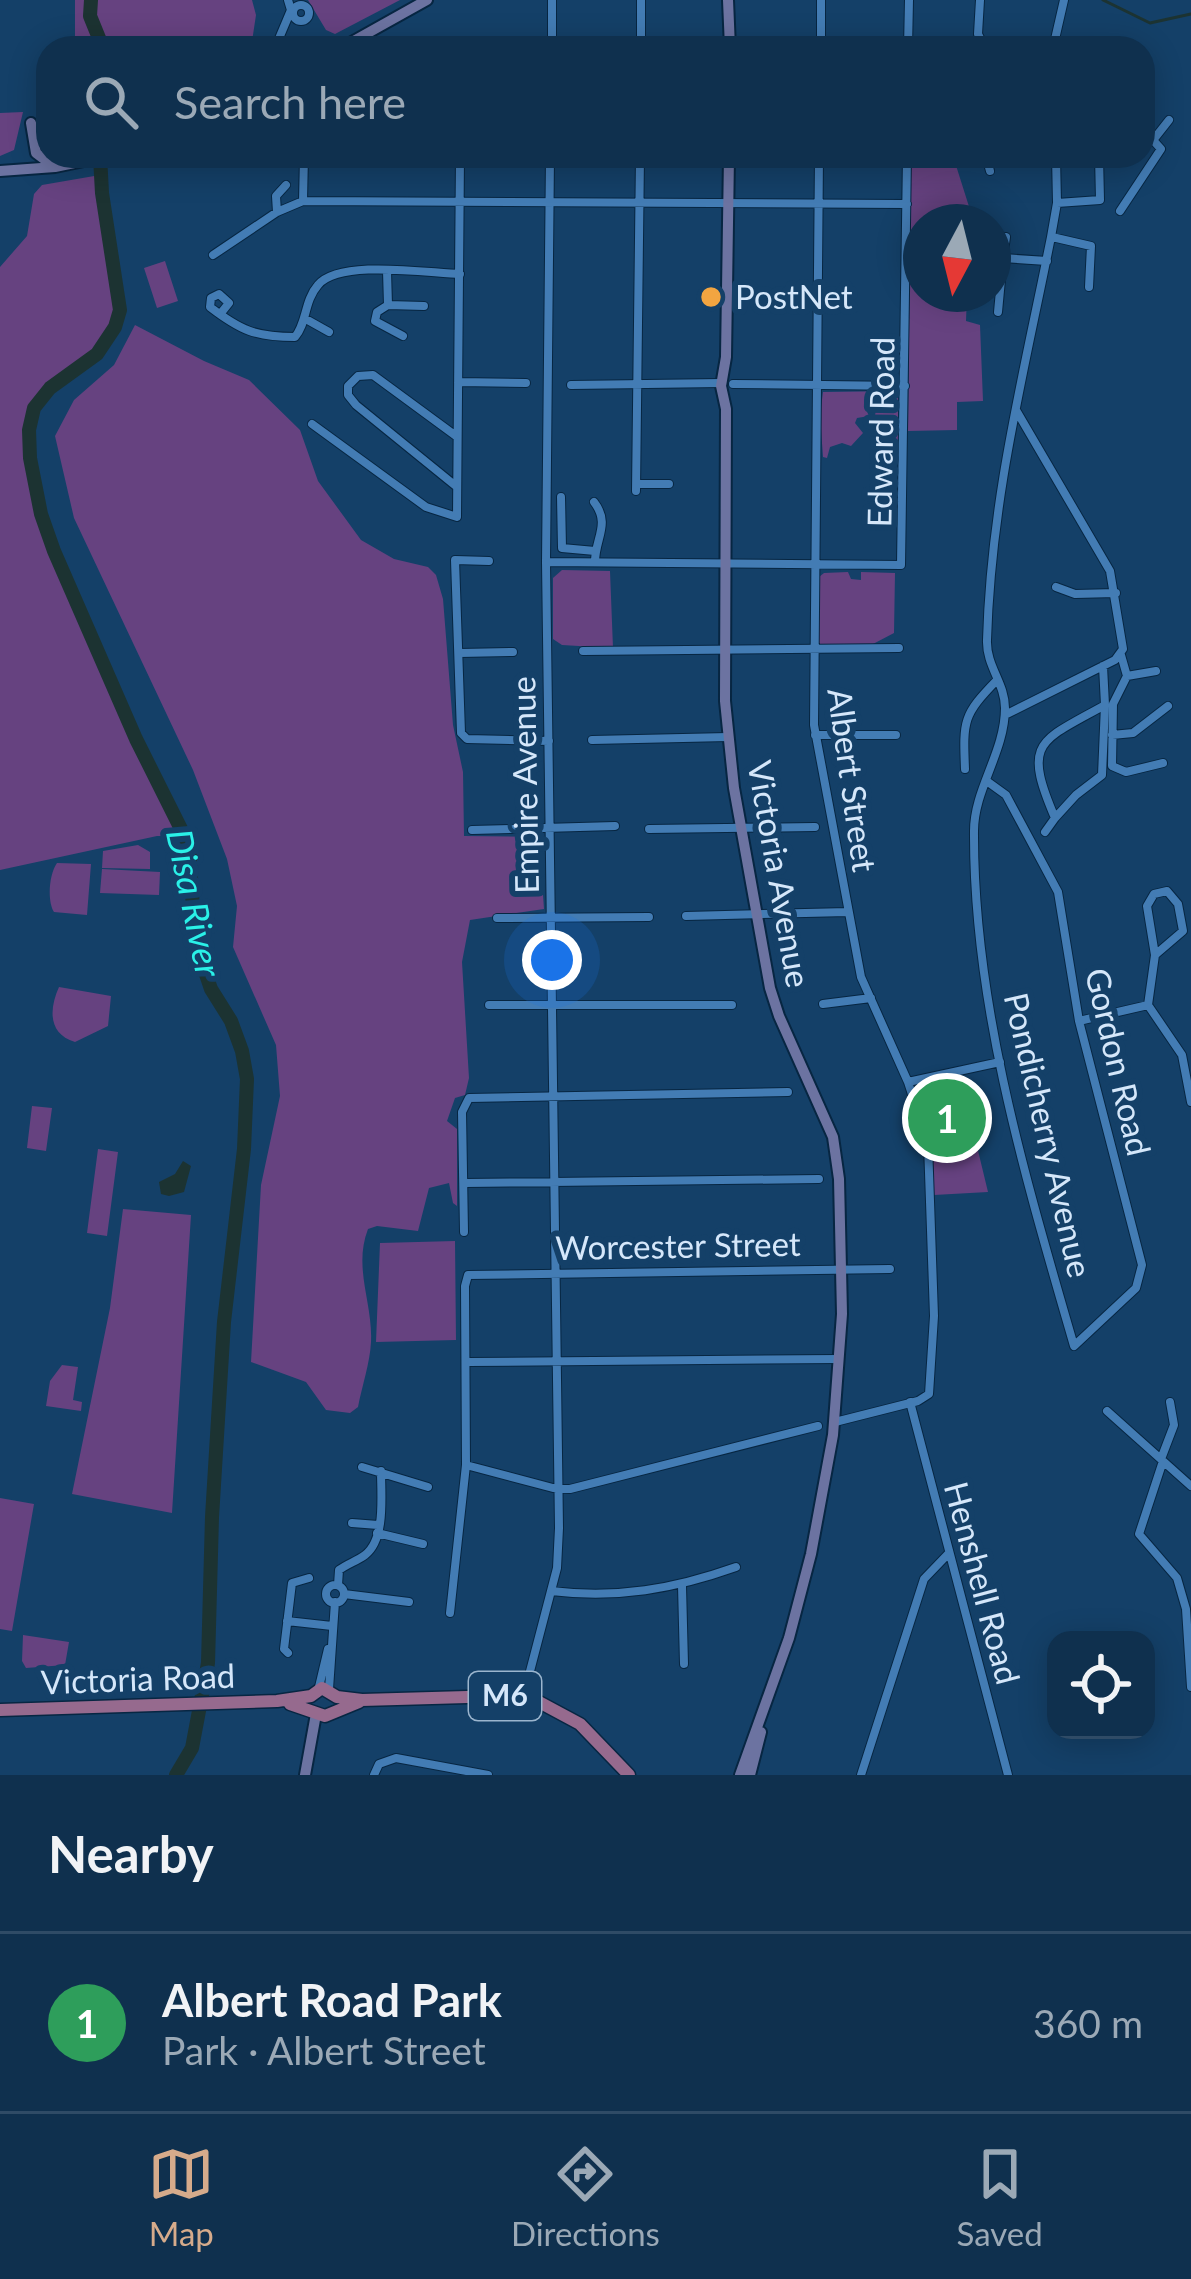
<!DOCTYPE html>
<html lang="en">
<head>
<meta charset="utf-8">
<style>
  :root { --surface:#0f304e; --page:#183855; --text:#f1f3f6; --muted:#9ba9b6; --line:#2f4b66; --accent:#d6ab8b }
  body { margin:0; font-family:Lato,sans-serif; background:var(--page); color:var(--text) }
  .controls { position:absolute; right:36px; bottom:36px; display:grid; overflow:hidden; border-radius:24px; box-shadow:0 6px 30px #0003 }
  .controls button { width:108px; height:108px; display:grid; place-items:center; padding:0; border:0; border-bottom:3px solid var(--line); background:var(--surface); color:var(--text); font:60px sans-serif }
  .compass { position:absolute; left:903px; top:204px; width:108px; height:108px; border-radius:50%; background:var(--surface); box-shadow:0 6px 30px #0003; rotate:187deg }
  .you { position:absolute; left:552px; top:960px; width:42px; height:42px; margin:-30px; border:9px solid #fff; border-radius:50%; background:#1a73e8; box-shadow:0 0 0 18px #1a73e833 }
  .badge { display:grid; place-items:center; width:78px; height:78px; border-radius:50%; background:var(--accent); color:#fff; font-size:39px; font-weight:700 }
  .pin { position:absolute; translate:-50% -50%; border:6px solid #fff; box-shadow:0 3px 12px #0006 }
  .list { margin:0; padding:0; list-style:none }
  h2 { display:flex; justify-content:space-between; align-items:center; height:156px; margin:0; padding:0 48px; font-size:51px }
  h2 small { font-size:39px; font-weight:400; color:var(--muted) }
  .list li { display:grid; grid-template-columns:78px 1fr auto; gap:36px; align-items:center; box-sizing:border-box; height:180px; padding:0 48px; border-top:3px solid var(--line) }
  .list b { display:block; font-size:45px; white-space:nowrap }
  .list p { margin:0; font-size:39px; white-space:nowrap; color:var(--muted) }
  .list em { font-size:39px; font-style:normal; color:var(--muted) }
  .icon { flex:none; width:66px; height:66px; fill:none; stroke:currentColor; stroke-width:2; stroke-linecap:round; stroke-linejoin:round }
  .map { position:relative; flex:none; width:1191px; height:1775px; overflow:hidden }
  .search { position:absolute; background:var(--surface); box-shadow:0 6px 30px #0003; left:36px; right:36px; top:36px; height:132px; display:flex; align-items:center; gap:30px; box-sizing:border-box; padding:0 42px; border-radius:36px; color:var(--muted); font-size:45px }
  .sheet { height:336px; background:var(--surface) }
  nav { display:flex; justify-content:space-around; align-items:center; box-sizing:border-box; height:168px; border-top:3px solid var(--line); background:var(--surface); font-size:33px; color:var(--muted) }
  nav a { display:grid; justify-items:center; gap:6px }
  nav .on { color:var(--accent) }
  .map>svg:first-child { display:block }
  .green { fill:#664280 }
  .water { fill:#1c3332 }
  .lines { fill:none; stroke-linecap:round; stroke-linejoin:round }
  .stream { stroke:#1c3332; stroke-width:3 }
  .river { stroke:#1c3332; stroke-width:14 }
  .street-casing { stroke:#072642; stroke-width:10 }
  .secondary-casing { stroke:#072642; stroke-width:14 }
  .primary-casing { stroke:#072642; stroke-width:15 }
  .street { stroke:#437cb4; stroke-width:8 }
  .secondary { stroke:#6c73a1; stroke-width:10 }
  .primary { stroke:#966a8e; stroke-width:12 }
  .poi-dot { fill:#f2a541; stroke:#144068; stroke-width:4.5 }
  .labels { text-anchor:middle; stroke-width:12; stroke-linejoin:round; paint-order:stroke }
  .shield { fill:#144068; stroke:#9bb5ce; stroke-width:3 }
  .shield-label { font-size:30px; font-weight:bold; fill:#d5e7fa }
  .poi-label { font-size:33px; fill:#d5e7fa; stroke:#144068; text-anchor:start }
  .street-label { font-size:33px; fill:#d5e7fa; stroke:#144068 }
  .water-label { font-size:36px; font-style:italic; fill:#2af1e8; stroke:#144068 }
</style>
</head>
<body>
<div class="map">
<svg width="1191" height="1775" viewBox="0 0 1191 1775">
  <rect width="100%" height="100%" fill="#144068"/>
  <path class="green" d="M75,0H252L256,15L251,48H75Z
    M308,0H400L335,34L326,30Z
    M23,112L14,150L0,156V113Z
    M911,156H953L972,216V222H921V294H967L966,321L980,325L983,401L957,402V430L908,431Z
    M100,175L120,310C103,371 49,369 33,411C3,490 149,765 189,845L168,836H157L0,870V267L27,236L34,194L42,185Z
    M165,261L178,301L157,308L144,268Z
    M135,325L204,361L249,380L300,430L318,481L361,540L394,559L428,567L436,575L443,599L453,725L463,772L464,836L539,837L544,909L470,920L462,962L469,1078L465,1095L455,1098L447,1121L457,1129V1206L453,1203L449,1183L429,1188L418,1231L377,1226L368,1229C353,1268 373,1303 371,1342C370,1363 362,1386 358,1407L350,1413L326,1410L306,1382L251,1362L261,1185L280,1096L276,1045L233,947L237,906L227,859L193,770L74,518L55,436L74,400L114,365Z
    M898,391V461L886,462V446L873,427L877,404L868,403L864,405L869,416L857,418L855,423L863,433L851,446L842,443L830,447L827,458L823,457L820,415L823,392Z
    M562,570L610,571L613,648L562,645L553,639V578Z
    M848,572L851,579L861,580V572L895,573L894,633L873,644L817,645L819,577L824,573Z
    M138,845L150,852V869L102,868L103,851Z
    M57,863L91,864L87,915L54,912C47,901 49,874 57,863Z
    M102,869L160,872L159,895L100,893Z
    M59,987L111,996L108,1026L75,1042C48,1034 49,1009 59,987Z
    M960,1076L988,1192L934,1195L931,1136L916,1091L920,1085Z
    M32,1106L52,1108L46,1151L27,1148Z
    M98,1149L118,1152L107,1236L87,1233Z
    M123,1209L191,1215L172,1513L72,1494L110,1308Z
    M455,1241L456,1340L376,1342L380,1243Z
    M62,1365L78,1367L73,1400L82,1402L81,1411L46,1406L50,1381Z
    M0,1498L34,1504L12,1631L0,1629Z
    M23,1635L69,1642L65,1665L26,1668L22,1661Z"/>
  <path class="water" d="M183,1161L191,1166L184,1192L169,1196L161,1194L159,1182L175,1174Z"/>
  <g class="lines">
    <path class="stream" d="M1103,0L1150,23L1191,14"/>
    <path class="river" d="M91,0L90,16L103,48
      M100,156L102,193L120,310L115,327L97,354L50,388L34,408L29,430L30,458L41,514L54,551L136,739L189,845L195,942L211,989L231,1021L242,1051L247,1079L244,1149L224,1322L212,1517L208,1663L192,1748L176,1775"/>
    <defs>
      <path id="street" d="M980,0L978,34L985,48
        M293 13a8 8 0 1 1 16 0a8 8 0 1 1-16 0Z
        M275,48L291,10L288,0
        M552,48V0
        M641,48V0
        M821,48V0
        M908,48L909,0
        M1053,48L1064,0
        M1154,139L1169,120
        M819,156L814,725L861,977L908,1082L928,1144L934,1316L929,1394L918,1401L835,1422
        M986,156L990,171
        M303,201L304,156
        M1057,203L1100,200L1099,156
        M1120,211L1161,149L1143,129
        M277,212L276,196L286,185
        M1052,237L1091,246L1089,287
        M213,255L277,212L303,201L907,204
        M1003,258L1006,237
        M387,271L388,305L377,312L375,321L403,336
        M388,305L424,306
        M998,312L1003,258L1047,261
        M221,313L229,303L219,294L211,298L210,307C240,330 255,337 295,337C307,323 304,301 318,285C340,259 427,273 460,274
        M304,318L329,332
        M458,382L526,383
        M733,384L905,386
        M571,385L721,383
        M312,424L426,507L457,517L460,156
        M456,436L373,375L358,376L348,386V395L356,405L457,487
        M636,484H669
        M636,491L640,156
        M561,497L562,548L595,551
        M594,502C611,524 595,538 595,562
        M489,561L455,560L461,733L467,739L549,741
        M546,562L901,565L907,156
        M1056,587L1075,594L1116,593
        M583,651L899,648
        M460,653L513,652
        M1121,655L1127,676L1113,704L1112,766L1126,772L1163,763
        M1127,676L1156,671
        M1005,715L1115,660L1123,649L1110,571L1016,410
        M815,735H896
        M1112,735L1133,733L1168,706
        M592,740L728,737
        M965,769C963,720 963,715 997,680
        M988,782L1006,795L1058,892L1079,1021L1142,1265L1136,1288L1074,1346C1026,1180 973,1005 974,831C974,789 1005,752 1005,708C1005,683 986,666 987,640C991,499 1024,373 1051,237L1057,203L1056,156
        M1055,818L1076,795L1102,775L1105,705
        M649,829L815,827
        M472,830L615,826
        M1045,832L1055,818C1022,741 1039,742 1105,705L1103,666
        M686,916L848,912
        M497,918L649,917
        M1155,955L1147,906L1154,894L1167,891L1178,904L1183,931L1155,955L1148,1005L1182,1055L1191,1102
        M823,1004L871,998
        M489,1005H732
        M1079,1021L1148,1005
        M908,1082L1000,1062
        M465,1183L819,1179
        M464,1232L462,1112L469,1098L788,1092
        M468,1362L839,1359
        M910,1402L1008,1775
        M1107,1411L1191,1486
        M1161,1459L1174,1425L1170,1402
        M1163,1461L1139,1534L1177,1578L1186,1609L1191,1687
        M466,1465L553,1488L570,1489L818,1426
        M362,1467L428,1487
        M352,1523L378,1525
        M377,1533L423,1544
        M338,1585L339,1570C347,1564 357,1561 365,1555C386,1539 381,1495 381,1471
        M326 1594a9 9 0 1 1 18 0a9 9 0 1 1-18 0Z
        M682,1586L684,1664
        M551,1591C617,1599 674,1589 736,1567
        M344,1594L409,1602
        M450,1613L466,1465L465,1286L468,1275L890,1269
        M287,1621L332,1626
        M288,1653L284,1649L292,1583L309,1578
        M319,1687L328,1649
        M329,1689L335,1602
        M523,1698L557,1568L559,1528L546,562L550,156
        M374,1775L379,1764L396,1758L488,1775
        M861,1775L924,1579L949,1553"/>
      <path id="secondary" d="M728,0L730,48
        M341,48L427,0
        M31,123L36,153L52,165
        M729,156L726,357L721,386L726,409L725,701L734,788L770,988L779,1016L833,1137L839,1179L842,1314L833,1435L811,1554L789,1638L740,1775
        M0,171L55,167L108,156
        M305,1775L316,1714
        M750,1775L761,1732"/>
      <path id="primary" d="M290,1704L325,1716L359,1702
        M0,1710L277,1701L311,1696L322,1688L337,1697L362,1700L502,1696L539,1702L580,1724L629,1775"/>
    </defs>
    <use href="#street" class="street-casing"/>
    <use href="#secondary" class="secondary-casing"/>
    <use href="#primary" class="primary-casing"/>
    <use href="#street" class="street"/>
    <use href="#secondary" class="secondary"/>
    <use href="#primary" class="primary"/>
  </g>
  <circle class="poi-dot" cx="711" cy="297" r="12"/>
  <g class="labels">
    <rect class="shield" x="469" y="1672" width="72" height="48" rx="9"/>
    <g class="shield-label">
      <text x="505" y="1706">M6</text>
    </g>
    <g class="poi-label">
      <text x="735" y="309">PostNet</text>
    </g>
    <g class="street-label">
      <text transform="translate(881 432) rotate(-89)" y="12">Edward Road</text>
      <text transform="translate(852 780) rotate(82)" y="12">Albert Street</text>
      <text transform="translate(525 785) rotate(-91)" y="12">Empire Avenue</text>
      <text transform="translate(779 874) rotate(80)" y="12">Victoria Avenue</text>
      <text transform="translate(1118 1062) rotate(77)" y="12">Gordon Road</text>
      <text transform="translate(1048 1135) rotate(77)" y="12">Pondicherry Avenue</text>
      <text transform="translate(678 1246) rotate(-1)" y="12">Worcester Street</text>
      <text transform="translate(982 1583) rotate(75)" y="12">Henshell Road</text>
      <text transform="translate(138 1679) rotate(-2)" y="12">Victoria Road</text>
    </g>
    <g class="water-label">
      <text transform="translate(194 903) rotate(78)" y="13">Disa River</text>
    </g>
  </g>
</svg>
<div class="controls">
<button><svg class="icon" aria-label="locate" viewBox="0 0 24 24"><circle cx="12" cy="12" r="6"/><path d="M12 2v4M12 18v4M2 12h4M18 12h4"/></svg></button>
</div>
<svg class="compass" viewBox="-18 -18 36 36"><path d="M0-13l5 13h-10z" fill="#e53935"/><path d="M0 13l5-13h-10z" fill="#9ba9b6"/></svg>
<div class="you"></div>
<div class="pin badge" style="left:947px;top:1118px;background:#2e9e5b">1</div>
<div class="search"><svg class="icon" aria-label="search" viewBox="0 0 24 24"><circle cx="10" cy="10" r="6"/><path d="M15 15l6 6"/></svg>Search here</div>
</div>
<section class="sheet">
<h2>Nearby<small></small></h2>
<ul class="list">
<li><span class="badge" style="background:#2e9e5b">1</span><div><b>Albert Road Park</b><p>Park · Albert Street</p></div><em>360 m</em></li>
</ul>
</section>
<nav>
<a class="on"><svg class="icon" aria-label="map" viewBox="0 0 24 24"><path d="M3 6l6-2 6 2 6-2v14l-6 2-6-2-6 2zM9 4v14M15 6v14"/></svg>Map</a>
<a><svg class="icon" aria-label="directions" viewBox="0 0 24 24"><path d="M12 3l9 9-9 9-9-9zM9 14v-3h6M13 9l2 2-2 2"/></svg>Directions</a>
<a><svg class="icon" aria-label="saved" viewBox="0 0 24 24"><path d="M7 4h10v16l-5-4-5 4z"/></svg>Saved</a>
</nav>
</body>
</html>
